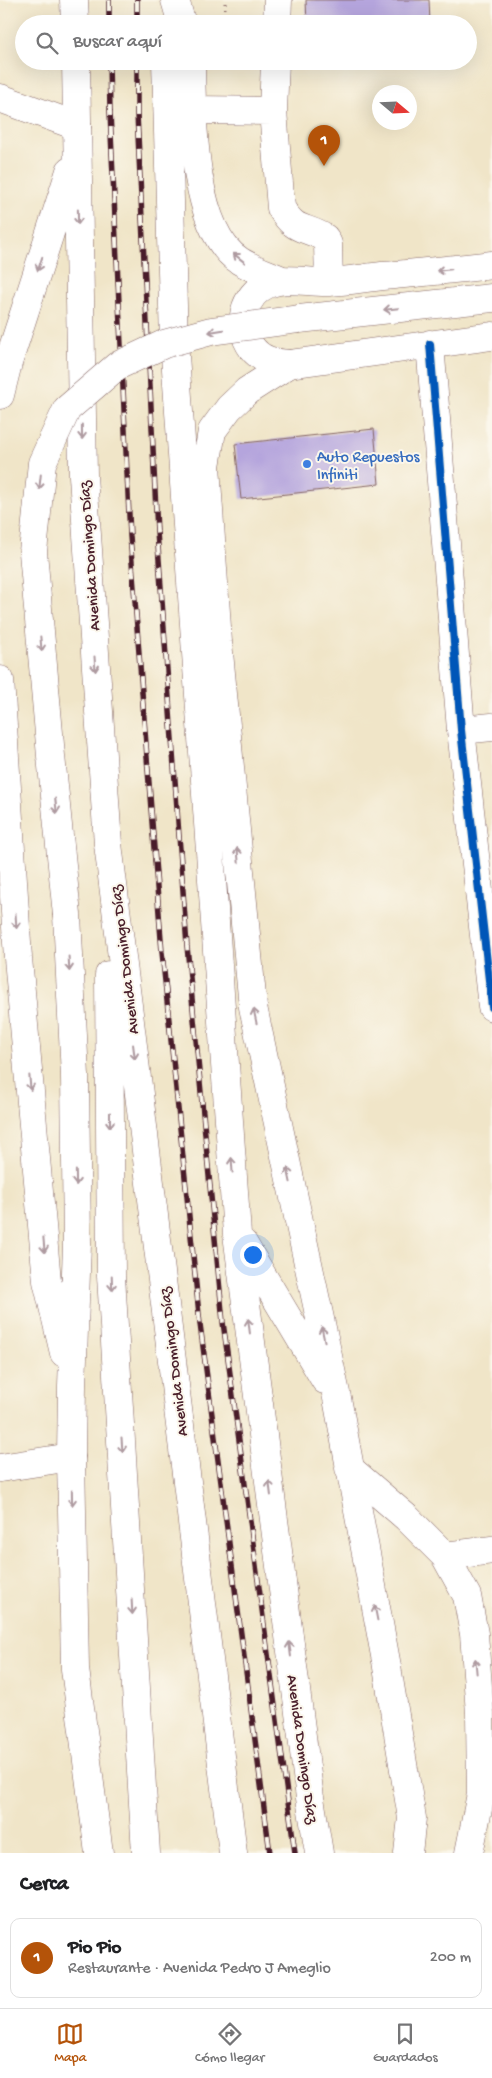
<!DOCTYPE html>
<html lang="es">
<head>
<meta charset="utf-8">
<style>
  :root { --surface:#fff; --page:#f6f6f6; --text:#202124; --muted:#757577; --line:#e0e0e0; --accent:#b45309 }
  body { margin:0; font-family:"Gochi Hand",sans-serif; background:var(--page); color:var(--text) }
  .compass { position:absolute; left:372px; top:85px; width:45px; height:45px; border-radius:50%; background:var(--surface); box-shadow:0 5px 20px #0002; rotate:109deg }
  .you { position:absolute; left:252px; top:1254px; width:18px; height:18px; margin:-12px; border:4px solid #fff; border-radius:50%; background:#1a73e8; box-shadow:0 0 0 8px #1a73e833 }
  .badge { display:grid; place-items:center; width:32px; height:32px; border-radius:50%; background:var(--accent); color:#fff; font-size:16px; font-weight:700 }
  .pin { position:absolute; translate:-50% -41px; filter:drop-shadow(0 1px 2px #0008) }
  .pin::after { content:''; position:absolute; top:26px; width:18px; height:15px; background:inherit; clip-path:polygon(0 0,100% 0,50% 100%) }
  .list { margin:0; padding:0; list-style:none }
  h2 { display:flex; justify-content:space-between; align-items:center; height:65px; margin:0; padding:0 20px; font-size:21px }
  h2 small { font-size:16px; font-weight:400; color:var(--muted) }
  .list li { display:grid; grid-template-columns:32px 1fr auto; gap:15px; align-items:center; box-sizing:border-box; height:80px; margin:0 10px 10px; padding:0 10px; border:1px solid var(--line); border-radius:10px }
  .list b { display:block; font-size:19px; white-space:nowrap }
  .list p { margin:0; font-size:16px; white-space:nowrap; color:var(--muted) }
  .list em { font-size:16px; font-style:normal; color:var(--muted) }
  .icon { flex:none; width:28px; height:28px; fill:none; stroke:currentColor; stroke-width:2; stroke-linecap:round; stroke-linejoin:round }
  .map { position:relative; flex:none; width:492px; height:1853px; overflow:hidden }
  .search { position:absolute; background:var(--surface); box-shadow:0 5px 20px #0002; left:15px; right:15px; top:15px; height:55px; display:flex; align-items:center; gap:12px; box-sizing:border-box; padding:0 18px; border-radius:28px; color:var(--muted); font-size:19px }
  .sheet { height:155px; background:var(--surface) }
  nav { display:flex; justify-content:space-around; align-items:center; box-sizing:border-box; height:70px; border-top:1px solid var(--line); background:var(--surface); font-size:14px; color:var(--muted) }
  nav a { display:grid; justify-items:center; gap:2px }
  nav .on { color:var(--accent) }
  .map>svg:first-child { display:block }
  .building { fill:#b5a5dd }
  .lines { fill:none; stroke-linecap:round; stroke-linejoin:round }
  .minor-casing { stroke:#846462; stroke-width:29 }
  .major-casing { stroke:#846462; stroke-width:29 }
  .path { stroke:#846462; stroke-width:3; stroke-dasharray:1 4; stroke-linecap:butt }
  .minor { stroke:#fff; stroke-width:28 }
  .major { stroke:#fff; stroke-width:28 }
  .rail-casing { stroke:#4a1f2b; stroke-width:5.5 }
  .rail { stroke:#fbf7ec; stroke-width:4; stroke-dasharray:11; stroke-linecap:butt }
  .major-bridge-casing { stroke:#846462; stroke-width:29; stroke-linecap:butt }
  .major-bridge { stroke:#fff; stroke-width:28 }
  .cycleway-casing { stroke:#fbf7ec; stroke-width:11 }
  .cycleway { stroke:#0057b8; stroke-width:8 }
  .oneway { stroke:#ae9aa0 }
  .shop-dot { fill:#3f7fe0; stroke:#fbf7ec; stroke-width:2 }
  .labels { text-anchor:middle; stroke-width:4; stroke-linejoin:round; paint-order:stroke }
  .shop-label { font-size:16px; fill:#366cbe; stroke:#fbf7ec; text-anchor:start }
  .street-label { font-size:16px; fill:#4a1f2b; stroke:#fbf7ec }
</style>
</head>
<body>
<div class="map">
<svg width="492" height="1853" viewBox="0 0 492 1853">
  <rect width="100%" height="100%" fill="#fbf7ec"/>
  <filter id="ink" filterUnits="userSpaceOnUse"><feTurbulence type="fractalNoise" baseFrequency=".02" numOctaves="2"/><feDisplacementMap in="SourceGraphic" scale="10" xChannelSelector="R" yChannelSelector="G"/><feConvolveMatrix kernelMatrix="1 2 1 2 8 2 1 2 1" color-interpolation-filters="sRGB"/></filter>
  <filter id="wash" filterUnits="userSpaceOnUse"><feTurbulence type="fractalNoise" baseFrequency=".0096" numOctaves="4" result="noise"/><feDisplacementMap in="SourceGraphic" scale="20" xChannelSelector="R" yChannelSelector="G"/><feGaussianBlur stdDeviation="1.12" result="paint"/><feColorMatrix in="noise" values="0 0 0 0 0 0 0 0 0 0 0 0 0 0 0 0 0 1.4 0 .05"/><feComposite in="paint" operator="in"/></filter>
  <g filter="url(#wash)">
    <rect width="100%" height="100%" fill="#f0e5c8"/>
    <g id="blocks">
      <path class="building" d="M306,0H429L430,24H307Z
        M309,61H379L309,64Z
        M374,429L379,484L241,499L235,444Z"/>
    </g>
  </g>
  <g filter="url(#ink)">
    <use href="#blocks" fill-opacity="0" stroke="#846462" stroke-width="1"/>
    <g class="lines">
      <defs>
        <path id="minor" d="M277,24L278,0
          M275,61L273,111L281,208C296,233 303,225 325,238L328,244L329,282
          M0,98L77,126
          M192,110L273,111
          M492,265C455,269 419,273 382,276C364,278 347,281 329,282C309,283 287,276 268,284C243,295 236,326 252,348C261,360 274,363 289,364L492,336
          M430,344L461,730L492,1007
          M461,730L492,727
          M0,1468L71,1457
          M445,1556L492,1550"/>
        <path id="major" d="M74,0L75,24
          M175,0L182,24
          M76,61L83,476L108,844L233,1853
          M166,61L174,341L237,1234L310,1798L319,1853
          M191,61C192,113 191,230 240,261C253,269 268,274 282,280
          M299,319L492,298
          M289,364L247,391L229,408L212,431L206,466L218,642L253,1007L337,1398L386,1661L412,1818L408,1853
          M0,395L8,363L70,171
          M0,680L18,958L47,1281L64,1353
          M67,915L75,1076L77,1244L72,1386L71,1457L75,1669L99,1853
          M109,975L111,1276L146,1853
          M243,1243L325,1380
          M349,1468L407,1518L445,1556L467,1596L474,1634L480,1713L481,1794L469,1853"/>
      </defs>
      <use href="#minor" class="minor-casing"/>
      <use href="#major" class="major-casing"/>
      <path class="path" d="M213,19L245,18
        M225,19V0"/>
      <use href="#minor" class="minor"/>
      <use href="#major" class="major"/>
      <defs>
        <path id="rail" d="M109,0V24
          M137,0V24
          M109,61L110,112L130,536L162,952L200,1324L270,1853
          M137,61V114L157,532L187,946L223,1322L295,1853"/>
      </defs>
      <use href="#rail" class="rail-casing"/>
      <use href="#rail" class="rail"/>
      <defs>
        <path id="major-bridge" d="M67,915L51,756L33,552L42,463L67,409L117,366L164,344L211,331L299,319"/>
      </defs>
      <use href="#major-bridge" class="major-bridge-casing"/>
      <use href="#major-bridge" class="major-bridge"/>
      <defs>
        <path id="cycleway" d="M430,344L461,730L492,1007"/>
      </defs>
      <use href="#cycleway" class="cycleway-casing"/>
      <use href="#cycleway" class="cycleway"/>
    </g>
    <defs><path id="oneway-shaft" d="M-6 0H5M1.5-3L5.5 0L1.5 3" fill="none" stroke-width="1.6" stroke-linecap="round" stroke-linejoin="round" transform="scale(1.25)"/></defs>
    <g class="oneway">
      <use href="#oneway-shaft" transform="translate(78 217) rotate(89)"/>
      <use href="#oneway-shaft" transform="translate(239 258) rotate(-142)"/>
      <use href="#oneway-shaft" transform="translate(40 264) rotate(108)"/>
      <use href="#oneway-shaft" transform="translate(444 270) rotate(174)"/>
      <use href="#oneway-shaft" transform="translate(391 309) rotate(174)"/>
      <use href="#oneway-shaft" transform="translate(216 331) rotate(171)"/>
      <use href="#oneway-shaft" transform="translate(82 432) rotate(89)"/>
      <use href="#oneway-shaft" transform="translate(40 482) rotate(96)"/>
      <use href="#oneway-shaft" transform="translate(41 644) rotate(85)"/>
      <use href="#oneway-shaft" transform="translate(95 664) rotate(86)"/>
      <use href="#oneway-shaft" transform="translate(56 806) rotate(84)"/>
      <use href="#oneway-shaft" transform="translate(238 855) rotate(-95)"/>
      <use href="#oneway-shaft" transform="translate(16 921) rotate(86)"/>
      <use href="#oneway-shaft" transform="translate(69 964) rotate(87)"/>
      <use href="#oneway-shaft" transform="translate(255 1016) rotate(-102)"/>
      <use href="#oneway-shaft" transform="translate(134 1052) rotate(83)"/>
      <use href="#oneway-shaft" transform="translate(30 1083) rotate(85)"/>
      <use href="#oneway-shaft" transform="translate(110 1120) rotate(90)"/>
      <use href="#oneway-shaft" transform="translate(232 1165) rotate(-94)"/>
      <use href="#oneway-shaft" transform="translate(289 1175) rotate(-102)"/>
      <use href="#oneway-shaft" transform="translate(76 1178) rotate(89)"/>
      <use href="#oneway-shaft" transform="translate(44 1245) rotate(85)"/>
      <use href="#oneway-shaft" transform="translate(112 1283) rotate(88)"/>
      <use href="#oneway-shaft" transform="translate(249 1326) rotate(-97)"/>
      <use href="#oneway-shaft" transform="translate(323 1334) rotate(-102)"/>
      <use href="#oneway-shaft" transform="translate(122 1445) rotate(86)"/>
      <use href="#oneway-shaft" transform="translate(270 1488) rotate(-97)"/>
      <use href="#oneway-shaft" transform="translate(72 1498) rotate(89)"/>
      <use href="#oneway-shaft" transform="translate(132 1607) rotate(87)"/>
      <use href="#oneway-shaft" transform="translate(376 1613) rotate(-101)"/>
      <use href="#oneway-shaft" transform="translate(290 1649) rotate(-97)"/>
      <use href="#oneway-shaft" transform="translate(476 1666) rotate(-95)"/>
    </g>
  </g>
  <circle class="shop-dot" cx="307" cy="464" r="5"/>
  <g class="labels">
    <g class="shop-label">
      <text x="317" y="461">Auto Repuestos<tspan x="317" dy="18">Infiniti</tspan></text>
    </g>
    <g class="street-label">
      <text transform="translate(88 556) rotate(-94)" y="6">Avenida Domingo Díaz</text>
      <text transform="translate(123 960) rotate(-97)" y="6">Avenida Domingo Díaz</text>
      <text transform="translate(172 1362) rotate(-97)" y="6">Avenida Domingo Díaz</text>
      <text transform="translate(304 1749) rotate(82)" y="6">Avenida Domingo Díaz</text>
    </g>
  </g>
</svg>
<svg class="compass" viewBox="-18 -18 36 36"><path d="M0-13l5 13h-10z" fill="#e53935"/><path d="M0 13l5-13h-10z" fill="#757577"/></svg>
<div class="you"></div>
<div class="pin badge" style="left:324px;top:166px">1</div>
<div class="search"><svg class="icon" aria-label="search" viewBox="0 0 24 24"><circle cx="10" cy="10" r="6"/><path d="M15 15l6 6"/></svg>Buscar aquí</div>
</div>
<section class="sheet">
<h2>Cerca<small></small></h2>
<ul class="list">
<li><span class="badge">1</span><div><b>Pio Pio</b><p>Restaurante · Avenida Pedro J Ameglio</p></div><em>200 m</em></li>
</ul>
</section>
<nav>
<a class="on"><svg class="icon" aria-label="map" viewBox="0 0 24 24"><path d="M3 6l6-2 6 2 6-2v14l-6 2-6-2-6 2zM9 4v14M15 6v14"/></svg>Mapa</a>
<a><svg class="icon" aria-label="directions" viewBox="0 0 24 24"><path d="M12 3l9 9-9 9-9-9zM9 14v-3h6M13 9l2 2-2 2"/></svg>Cómo llegar</a>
<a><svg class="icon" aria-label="saved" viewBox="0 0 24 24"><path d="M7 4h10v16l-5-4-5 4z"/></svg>Guardados</a>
</nav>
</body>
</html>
